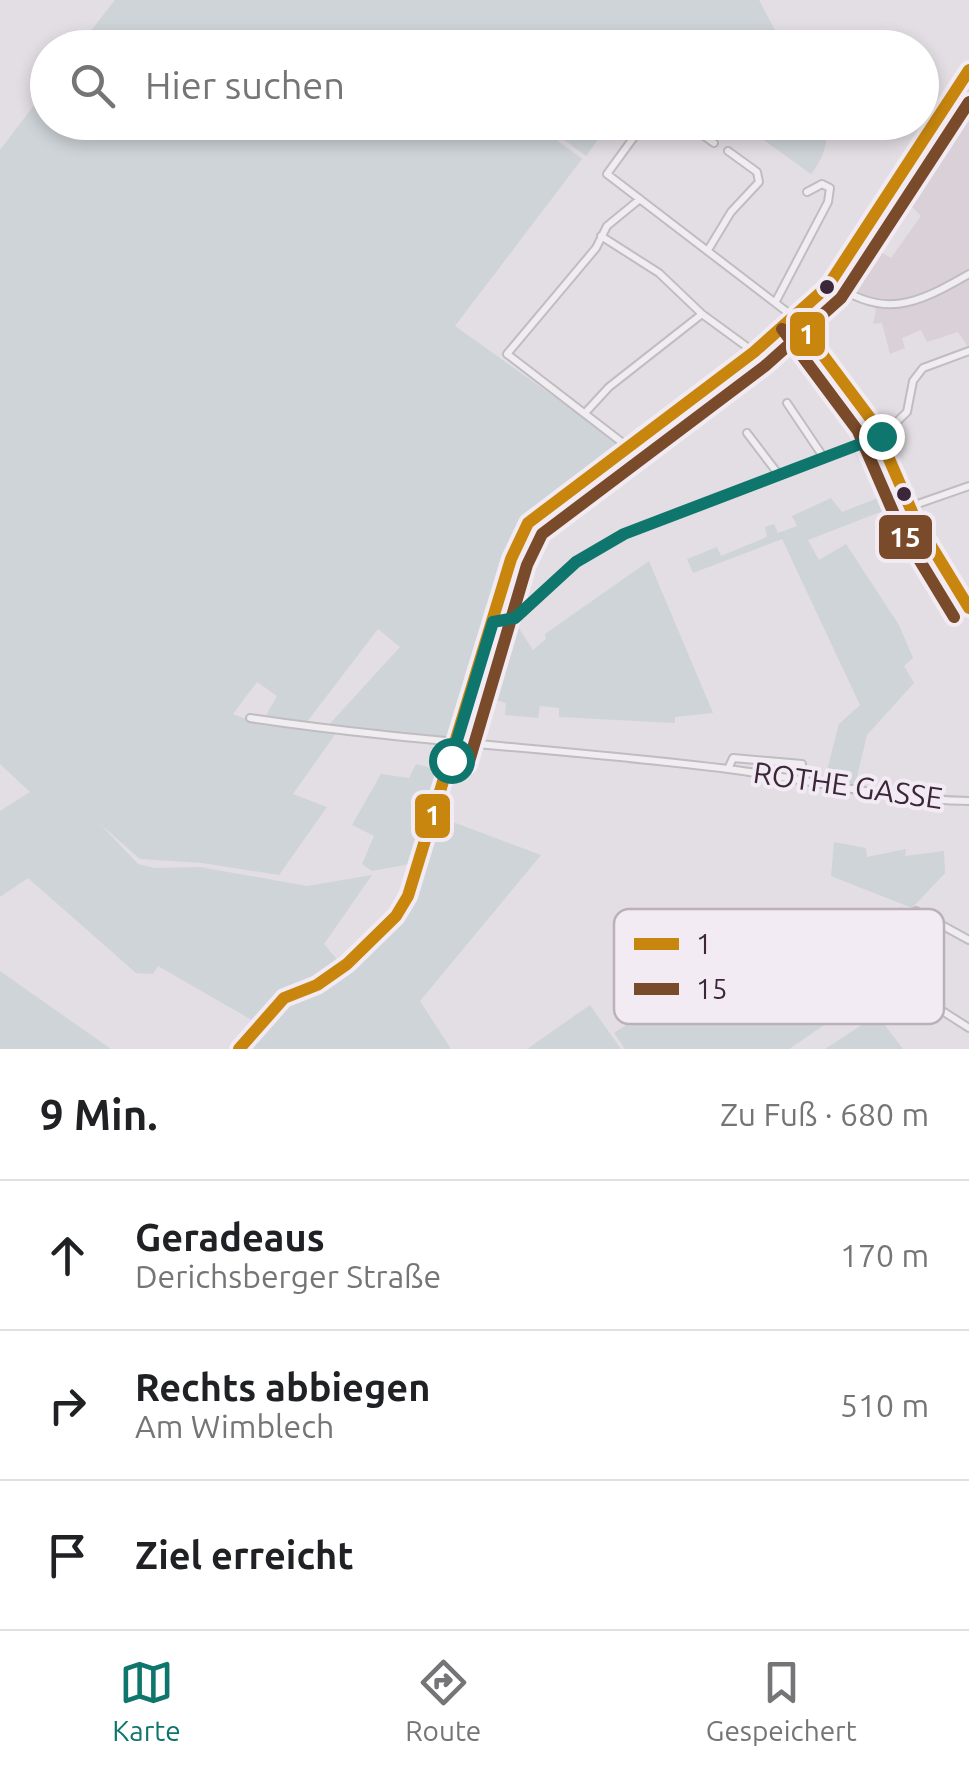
<!DOCTYPE html>
<html lang="de">
<head>
<meta charset="utf-8">
<style>
  :root { --surface:#fff; --page:#f6f6f6; --text:#202124; --muted:#757577; --line:#e0e0e0; --accent:#0f766e }
  body { margin:0; font-family:Ubuntu,sans-serif; background:var(--page); color:var(--text) }
  .stop { position:absolute; width:30px; height:30px; margin:-22px; border:8px solid #0f766e; border-radius:50%; background:#fff }
  .stop.end { background:#0f766e; border-color:#fff; box-shadow:0 2px 10px #0008 }
  .list { margin:0; padding:0; list-style:none }
  h2 { display:flex; justify-content:space-between; align-items:center; height:130px; margin:0; padding:0 40px; font-size:42px }
  h2 small { font-size:32px; font-weight:400; color:var(--muted) }
  .list li { display:grid; grid-template-columns:65px 1fr auto; gap:30px; align-items:center; box-sizing:border-box; height:150px; padding:0 40px; border-top:2px solid var(--line) }
  .list b { display:block; font-size:38px; white-space:nowrap }
  .list p { margin:0; font-size:32px; white-space:nowrap; color:var(--muted) }
  .list em { font-size:32px; font-style:normal; color:var(--muted) }
  .icon { flex:none; width:55px; height:55px; fill:none; stroke:currentColor; stroke-width:2; stroke-linecap:round; stroke-linejoin:round }
  .map { position:relative; flex:none; width:969px; height:1049px; overflow:hidden }
  .search { position:absolute; background:var(--surface); box-shadow:0 5px 15px #0003; left:30px; right:30px; top:30px; height:110px; display:flex; align-items:center; gap:25px; box-sizing:border-box; padding:0 35px; border-radius:55px; color:var(--muted); font-size:38px }
  .sheet { height:580px; background:var(--surface) }
  nav { display:flex; justify-content:space-around; align-items:center; box-sizing:border-box; height:140px; border-top:2px solid var(--line); background:var(--surface); font-size:28px; color:var(--muted) }
  nav a { display:grid; justify-items:center; gap:5px }
  nav .on { color:var(--accent) }
  .map>svg:first-child { display:block }
  .built { fill:#d9d0d8 }
  .green { fill:#ced4d8 }
  .lines { fill:none; stroke-linecap:round; stroke-linejoin:round }
  .minor-casing { stroke:#c1bcc1; stroke-width:10 }
  .tertiary-casing { stroke:#c1bcc1; stroke-width:11 }
  .minor { stroke:#f0edf0; stroke-width:6 }
  .tertiary { stroke:#f0edf0; stroke-width:8 }
  .bus-1-casing { stroke:#f3ebf3; stroke-width:20 }
  .bus-2-casing { stroke:#f3ebf3; stroke-width:20 }
  .bus-1 { stroke:#c8860e; stroke-width:12 }
  .bus-2 { stroke:#7a4b2a; stroke-width:12 }
  .route { stroke:#0f766e; stroke-width:12 }
  .bus-dot { fill:#3b2739; stroke:#f3ebf3; stroke-width:4 }
  .labels { text-anchor:middle; stroke-width:8; stroke-linejoin:round; paint-order:stroke }
  .street-label { font-size:30px; fill:#3b2739; stroke:#f3ebf3 }
  .key { fill:#f3ebf3; stroke:#bcb0bb; stroke-width:2.5 }
  .key-label { font-size:28px; fill:#3b2739 }
  .line-badge { stroke:#f3ebf3; stroke-width:4 }
  .badge-label { font-size:28px; text-anchor:middle; font-weight:bold; fill:#fff }
</style>
</head>
<body>
<div class="map">
<svg width="969" height="1049" viewBox="0 0 969 1049">
  <rect width="100%" height="100%" fill="#e3dee3"/>
  <path class="built" d="M969,64V348L958,332L927,342L921,330L902,338L905,348L890,354L882,323L873,324L876,311L871,300L841,283L849,265L861,267L874,248L891,258L921,216L896,191L947,90Z"/>
  <path class="green" d="M115,0H759L784,47H78Z
    M47,88L48,122L534,123L582,159L455,326L622,445L537,508L518,533L453,741L325,729L400,647L378,629L303,727L264,719L277,696L257,682L233,714L262,725L336,733L293,794L327,807L279,875L202,863L140,859L99,823L138,864L155,868L200,867L307,886L372,875L324,944L341,964L320,981L281,997L257,1023L158,966L153,974L136,973L28,878L0,897V811L30,792L0,764V150Z
    M541,123H610L586,156Z
    M740,123H823C831,140 823,158 811,174Z
    M896,491L901,504L808,540L819,560L846,544L899,625L913,658L904,666L914,683L867,735L855,785L825,778L839,724L860,705L782,539L693,573L687,559L717,547L721,556L767,537L765,527L774,524L778,533L797,526L792,516L831,498L842,512Z
    M649,561L713,713L675,717V723L559,717V708L540,706L538,718L505,715L506,703L475,694L492,638L514,621L533,650L546,639L545,634Z
    M416,764L445,772L415,863L372,871L362,864L374,836L352,825L381,774L409,778Z
    M437,816L541,855L420,1001L451,1049H245L277,1009L322,989L400,920L411,905Z
    M834,842L866,848L867,857L906,849L905,856L944,851L945,873L912,908L831,876Z
    M901,907L914,912L884,984L872,978Z
    M756,938L859,977L834,993L845,1011L789,1049H625L614,1033Z
    M0,971L111,1049H0Z
    M590,1005L621,1049H527Z
    M877,1015L903,1049H825Z"/>
  <g class="lines">
    <defs>
      <path id="minor" d="M645,122L607,174L795,318
        M684,122L714,143
        M601,236L659,273L702,314L754,352
        M708,250L731,212L759,182L757,172L728,151
        M831,282C884,320 917,304 969,274
        M776,301L828,202L830,188L822,184L807,192
        M787,403L824,458
        M585,413L609,387L702,314
        M747,433L779,475
        M628,447L507,354L596,248L607,226L640,199
        M909,507L969,486
        M493,623L515,617L575,563L624,534L881,437L907,412L913,381L923,368L969,351
        M250,718C409,742 569,749 728,769C808,779 888,800 969,801
        M728,769L733,758L802,764
        M916,911L969,940
        M861,977L930,1003L969,1028"/>
      <path id="tertiary" d="M796,319L873,422L916,521L969,608
        M239,1049L284,998L317,985L347,964L396,916L408,896L511,559L528,523L754,352L828,286L969,70"/>
    </defs>
    <use href="#minor" class="minor-casing"/>
    <use href="#tertiary" class="tertiary-casing"/>
    <use href="#minor" class="minor"/>
    <use href="#tertiary" class="tertiary"/>
    <defs>
      <path id="bus-1" d="M796,319L873,422L916,521L969,608
        M239,1049L284,998L317,985L347,964L396,916L408,896L511,559L528,523L754,352L828,286L969,70"/>
      <path id="bus-2" d="M782,329L858,431L900,528L954,617
        M468,765L527,565L542,534L765,366L841,298L969,102"/>
    </defs>
    <use href="#bus-1" class="bus-1-casing"/>
    <use href="#bus-2" class="bus-2-casing"/>
    <use href="#bus-1" class="bus-1"/>
    <use href="#bus-2" class="bus-2"/>
  </g>
  <g class="lines">
    <path class="route" d="M451,760L493,622L515,618L576,562L624,534L881,436"/>
  </g>
  <g class="bus-dot">
    <circle cx="827" cy="287" r="9"/>
    <circle cx="904" cy="494" r="9"/>
  </g>
  <g class="labels">
    <g class="street-label">
      <text transform="translate(848 786) rotate(8)" y="10">ROTHE GASSE</text>
    </g>
  </g>
  <rect x="614" y="909" width="330" height="115" rx="15" class="key"/>
  <rect x="634" y="938" width="45" height="12" fill="#c8860e"/>
  <rect x="634" y="983" width="45" height="12" fill="#7a4b2a"/>
  <g class="key-label">
    <text x="696" y="954">1</text>
    <text x="696" y="999">15</text>
  </g>
  <g class="line-badge">
    <rect x="788" y="310" width="39" height="48" rx="10" fill="#c8860e"/>
    <rect x="877" y="513" width="57" height="48" rx="10" fill="#7a4b2a"/>
    <rect x="413" y="792" width="39" height="48" rx="10" fill="#c8860e"/>
  </g>
  <g class="badge-label">
    <text x="807" y="344">1</text>
    <text x="905" y="547">15</text>
    <text x="433" y="825">1</text>
  </g>
</svg>
<div class="stop" style="left:451px;top:760px"></div>
<div class="stop end" style="left:881px;top:436px"></div>
<div class="search"><svg class="icon" aria-label="search" viewBox="0 0 24 24"><circle cx="10" cy="10" r="6"/><path d="M15 15l6 6"/></svg>Hier suchen</div>
</div>
<section class="sheet">
<h2>9 Min.<small>Zu Fuß · 680 m</small></h2>
<ul class="list">
<li><svg class="icon" aria-label="ahead" viewBox="0 0 24 24"><path d="M12 20V5M6 11l6-6 6 6"/></svg><div><b>Geradeaus</b><p>Derichsberger Straße</p></div><em>170 m</em></li>
<li><svg class="icon" aria-label="right" viewBox="0 0 24 24"><path d="M7 20v-9h11M14 6l5 5-5 5"/></svg><div><b>Rechts abbiegen</b><p>Am Wimblech</p></div><em>510 m</em></li>
<li><svg class="icon" aria-label="arrive" viewBox="0 0 24 24"><path d="M6 21V4h12l-3 4 3 4H6"/></svg><div><b>Ziel erreicht</b></div></li>
</ul>
</section>
<nav>
<a class="on"><svg class="icon" aria-label="map" viewBox="0 0 24 24"><path d="M3 6l6-2 6 2 6-2v14l-6 2-6-2-6 2zM9 4v14M15 6v14"/></svg>Karte</a>
<a><svg class="icon" aria-label="directions" viewBox="0 0 24 24"><path d="M12 3l9 9-9 9-9-9zM9 14v-3h6M13 9l2 2-2 2"/></svg>Route</a>
<a><svg class="icon" aria-label="saved" viewBox="0 0 24 24"><path d="M7 4h10v16l-5-4-5 4z"/></svg>Gespeichert</a>
</nav>
</body>
</html>
